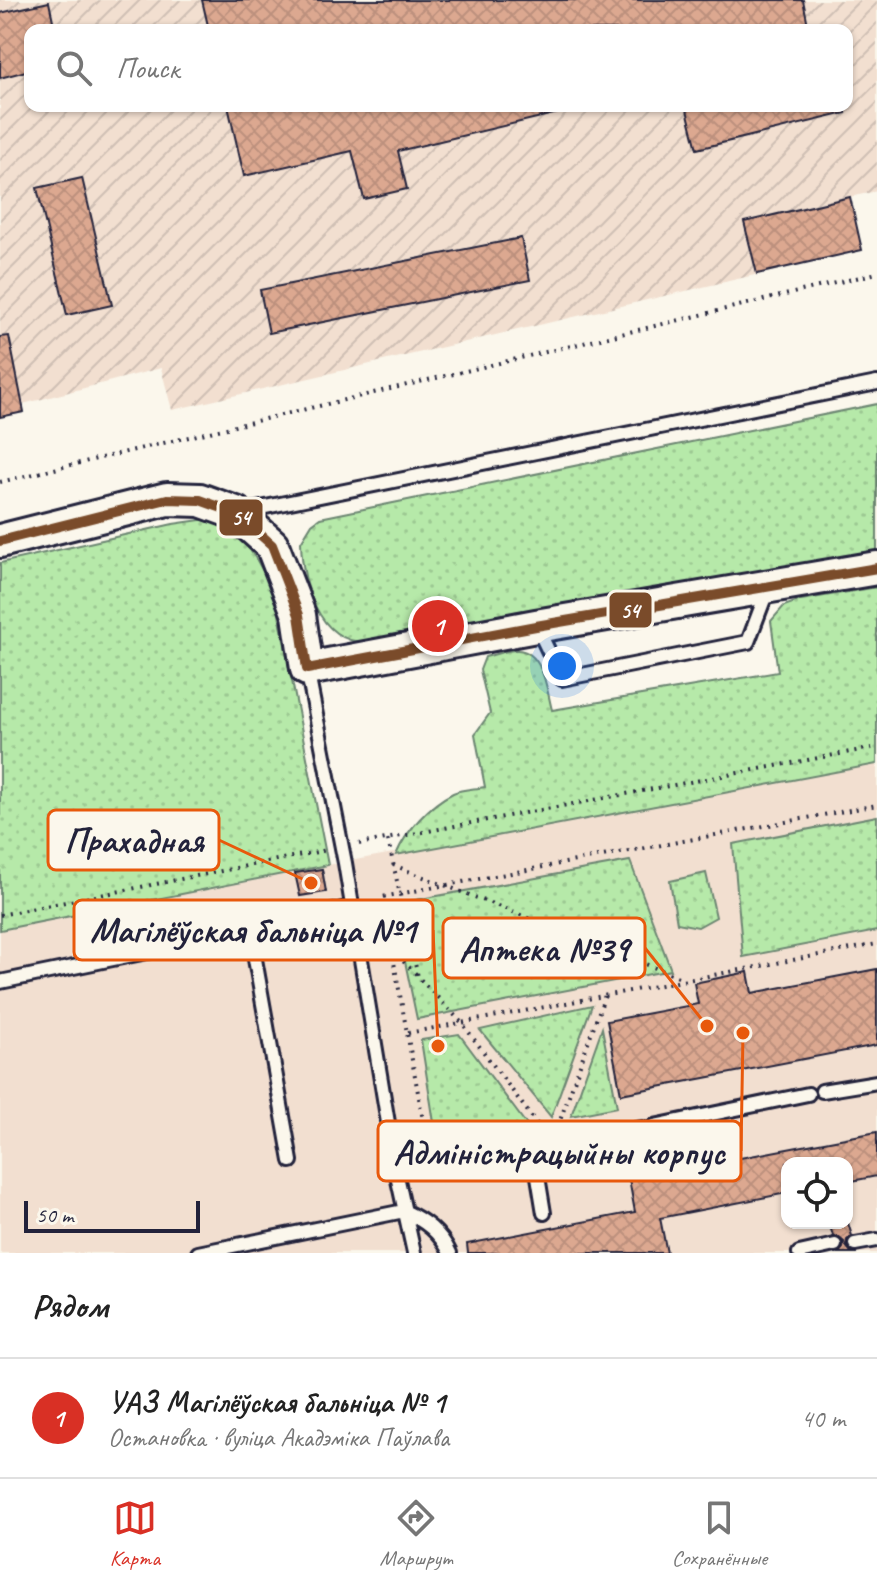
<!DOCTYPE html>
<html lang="ru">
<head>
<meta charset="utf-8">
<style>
  :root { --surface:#fff; --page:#f6f6f6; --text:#222; --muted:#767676; --line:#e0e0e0; --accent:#d93025 }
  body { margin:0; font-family:Caveat,sans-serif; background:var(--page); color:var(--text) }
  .controls { position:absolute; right:24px; bottom:24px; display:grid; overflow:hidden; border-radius:16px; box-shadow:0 2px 6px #0004 }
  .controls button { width:72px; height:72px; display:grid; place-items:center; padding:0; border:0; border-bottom:2px solid var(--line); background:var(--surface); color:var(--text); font:40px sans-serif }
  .scale { position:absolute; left:24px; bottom:20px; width:176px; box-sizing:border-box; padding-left:8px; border:4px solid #22223b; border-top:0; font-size:22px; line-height:28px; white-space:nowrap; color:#22223b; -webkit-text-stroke:6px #fbf7ec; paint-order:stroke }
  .you { position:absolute; left:562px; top:666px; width:28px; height:28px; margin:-20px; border:6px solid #fff; border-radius:50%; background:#1a73e8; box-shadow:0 0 0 12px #1a73e833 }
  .badge { display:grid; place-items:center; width:52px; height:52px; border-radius:50%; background:var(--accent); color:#fff; font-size:26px; font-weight:700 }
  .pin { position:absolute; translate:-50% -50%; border:4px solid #fff; box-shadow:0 2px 8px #0006 }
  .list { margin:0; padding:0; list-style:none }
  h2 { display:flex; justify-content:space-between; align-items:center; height:104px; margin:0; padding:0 32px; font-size:34px }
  h2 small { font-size:26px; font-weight:400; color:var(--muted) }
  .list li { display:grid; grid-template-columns:52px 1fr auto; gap:24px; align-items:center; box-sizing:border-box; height:120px; padding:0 32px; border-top:2px solid var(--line) }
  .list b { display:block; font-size:30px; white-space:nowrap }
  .list p { margin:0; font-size:26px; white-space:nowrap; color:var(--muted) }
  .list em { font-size:26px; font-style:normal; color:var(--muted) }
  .icon { flex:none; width:44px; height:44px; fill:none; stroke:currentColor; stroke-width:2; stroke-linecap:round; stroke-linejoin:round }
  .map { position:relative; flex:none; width:877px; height:1253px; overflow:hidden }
  .search { position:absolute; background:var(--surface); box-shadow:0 2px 6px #0004; left:24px; right:24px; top:24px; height:88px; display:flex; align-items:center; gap:20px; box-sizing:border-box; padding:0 28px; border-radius:16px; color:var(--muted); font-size:30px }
  .sheet { height:224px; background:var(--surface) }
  nav { display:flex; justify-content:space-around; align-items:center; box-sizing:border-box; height:112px; border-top:2px solid var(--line); background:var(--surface); font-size:22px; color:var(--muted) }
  nav a { display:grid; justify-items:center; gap:4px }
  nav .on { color:var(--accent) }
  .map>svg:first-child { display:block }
  .built { fill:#f2dfd0; fill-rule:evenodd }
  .industrial { fill:url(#industrial-furrows); fill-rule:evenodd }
  .grass { fill:url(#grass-dots); stroke:#6c8672; stroke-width:2 }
  .building { fill:url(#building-cross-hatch); stroke:#22223b; stroke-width:2 }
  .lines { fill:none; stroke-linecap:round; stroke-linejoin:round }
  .service-casing { stroke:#22223b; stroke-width:18 }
  .secondary-casing { stroke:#22223b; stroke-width:38 }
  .path { stroke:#22223b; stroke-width:4; stroke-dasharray:2 6; stroke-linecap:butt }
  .service { stroke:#fbf7ec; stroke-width:12 }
  .secondary { stroke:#fbf7ec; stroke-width:32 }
  .bus-1-casing { stroke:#fbf7ec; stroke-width:16 }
  .bus-1 { stroke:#7a4b2a; stroke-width:10 }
  .leader { fill:none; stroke:#e8590c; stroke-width:3 }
  .callout-dot { fill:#e8590c; stroke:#fbf7ec; stroke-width:3 }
  .callout { fill:#fbf7ec; stroke:#e8590c; stroke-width:3 }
  .callout-label { font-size:36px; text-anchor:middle; font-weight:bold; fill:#22223b }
  .line-badge { stroke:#fbf7ec; stroke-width:3 }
  .badge-label { font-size:22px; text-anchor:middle; font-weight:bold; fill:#fff }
</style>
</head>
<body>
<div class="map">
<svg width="877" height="1253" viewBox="0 0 877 1253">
  <defs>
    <pattern id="industrial-furrows" width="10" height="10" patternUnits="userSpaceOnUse" patternTransform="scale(2)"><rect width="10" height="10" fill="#f2dfd0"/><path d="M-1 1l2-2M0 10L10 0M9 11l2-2" fill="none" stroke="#cfbfb4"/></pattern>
    <pattern id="grass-dots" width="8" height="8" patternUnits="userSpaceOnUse" patternTransform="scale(2)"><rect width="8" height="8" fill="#b6e9a9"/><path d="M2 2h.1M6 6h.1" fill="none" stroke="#9cc892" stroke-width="1.8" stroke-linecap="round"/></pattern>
    <pattern id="building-cross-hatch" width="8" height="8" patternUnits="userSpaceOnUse" patternTransform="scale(2)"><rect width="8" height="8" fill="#dca890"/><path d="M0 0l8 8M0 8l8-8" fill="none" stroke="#bc907d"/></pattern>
  </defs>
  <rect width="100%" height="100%" fill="#fbf7ec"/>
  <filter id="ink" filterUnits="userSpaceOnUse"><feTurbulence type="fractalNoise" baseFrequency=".0125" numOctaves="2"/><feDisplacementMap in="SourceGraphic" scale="16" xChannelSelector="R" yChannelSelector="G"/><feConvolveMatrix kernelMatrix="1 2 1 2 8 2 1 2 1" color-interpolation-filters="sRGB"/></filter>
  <g filter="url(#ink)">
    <path class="built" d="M877,764V1253H0V930L328,865ZM787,1163H847V1223H787Z"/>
    <path class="industrial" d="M0,0H877V191L850,197L862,250L172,410L161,368L23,404L25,412L0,417ZM30,30H847V106H30Z"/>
    <path class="grass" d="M877,404V553L461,626L455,609L423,616L415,632C399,635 381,641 366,642C317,643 302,580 301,542L312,524L320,518Z
      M207,519C247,532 263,567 277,604L328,865L0,930V563L173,524Z
      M877,587V764L396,855C406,831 429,805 453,793C462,789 475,789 485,787L475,734L490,713L480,670L485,657C495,655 508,649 518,650C544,652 547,692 552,710L778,672L771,621L784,606L801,600Z
      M877,816V931L743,957L733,844Z
      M630,861L671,970L417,1019L393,904Z
      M706,873L716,917L698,927L677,923L670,881Z
      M592,1005L551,1117L480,1030Z
      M602,1028L617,1107L571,1116Z
      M459,1034L532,1132L438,1148L421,1040Z"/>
    <path class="building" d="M202,0H803L809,30H209Z
      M49,2L55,30H30V70L0,78V13Z
      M228,106H557L558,113L398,151L407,189L364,199L352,151L244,176Z
      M686,106H845L846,113L697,149Z
      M82,178L112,305L67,315L37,188Z
      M850,197L862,250L757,274L744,222Z
      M521,238L530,280L269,333L260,290Z
      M9,336L24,412L0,417V337Z
      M322,869L326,892L300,896L295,873Z
      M877,969V1045L621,1094L607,1021L698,1004L694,983L748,972L752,993Z
      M877,1132V1176L847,1182V1163H787V1193L660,1218L667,1253H468L467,1244L635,1212L629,1179Z
      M829,1223H848L852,1236L847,1240L846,1246L851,1252L857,1253H839L843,1248L844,1242L838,1237L833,1236Z"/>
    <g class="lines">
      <defs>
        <path id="service" d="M241,512L877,383
          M538,629L562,679L748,642L768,589
          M307,669L345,863L396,1171L414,1253
          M250,931L291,1161
          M0,982L250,931L351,907
          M822,1091L877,1082
          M654,1126L808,1094
          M533,1146L544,1213
          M396,1171L642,1128
          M855,1244L877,1240
          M198,1253L404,1211C425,1221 440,1232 450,1253
          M799,1253L835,1245"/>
        <path id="secondary" d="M0,541L167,499L200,500L236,513L272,545L299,615L307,669L536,626L877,568"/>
      </defs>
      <use href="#service" class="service-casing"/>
      <use href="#secondary" class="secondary-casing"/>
      <path class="path" d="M0,482L877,273
        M388,840L418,977L462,1023L540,1128
        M359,844L877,747
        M393,865L681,978
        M0,915L327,850
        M392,950L417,975
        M408,1033L877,944
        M558,1126L605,995
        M428,1147L382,897L877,805"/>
      <use href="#service" class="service"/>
      <use href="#secondary" class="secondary"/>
      <defs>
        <path id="bus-1" d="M0,541L167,499L200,500L236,513L272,545L299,615L307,669L536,626L877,568"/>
      </defs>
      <use href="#bus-1" class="bus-1-casing"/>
      <use href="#bus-1" class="bus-1"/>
    </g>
  </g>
  <path class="leader" d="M311 883L219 840M438 1046L433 930M707 1026L645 948M743 1033L741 1151"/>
  <g class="callout-dot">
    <circle cx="311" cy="883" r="8"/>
    <circle cx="438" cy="1046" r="8"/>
    <circle cx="707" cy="1026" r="8"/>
    <circle cx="743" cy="1033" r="8"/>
  </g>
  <g class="callout">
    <rect x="48" y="810" width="171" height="60" rx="8"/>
    <rect x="74" y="900" width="359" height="60" rx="8"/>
    <rect x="443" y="918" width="202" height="60" rx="8"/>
    <rect x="378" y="1121" width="363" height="60" rx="8"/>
  </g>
  <g class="callout-label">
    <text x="134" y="852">Прахадная</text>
    <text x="253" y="942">Магілёўская бальніца №1</text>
    <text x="544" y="961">Аптека №39</text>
    <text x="559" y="1164">Адміністрацыйны корпус</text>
  </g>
  <g class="line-badge">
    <rect x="218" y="498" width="46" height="39" rx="8" fill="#7a4b2a"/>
    <rect x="608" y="591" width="45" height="38" rx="8" fill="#7a4b2a"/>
  </g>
  <g class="badge-label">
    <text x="241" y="525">54</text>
    <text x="630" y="618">54</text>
  </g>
</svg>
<div class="controls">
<button><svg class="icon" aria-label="locate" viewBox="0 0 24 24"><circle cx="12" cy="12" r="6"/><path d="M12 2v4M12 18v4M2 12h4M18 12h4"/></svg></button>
</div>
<div class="scale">50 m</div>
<div class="you"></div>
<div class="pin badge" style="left:438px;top:626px">1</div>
<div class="search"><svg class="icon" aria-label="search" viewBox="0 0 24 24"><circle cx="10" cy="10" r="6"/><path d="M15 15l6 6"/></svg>Поиск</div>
</div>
<section class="sheet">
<h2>Рядом<small></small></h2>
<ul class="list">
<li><span class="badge">1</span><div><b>УАЗ Магілёўская бальніца № 1</b><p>Остановка · вуліца Акадэміка Паўлава</p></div><em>40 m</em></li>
</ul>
</section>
<nav>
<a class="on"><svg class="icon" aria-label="map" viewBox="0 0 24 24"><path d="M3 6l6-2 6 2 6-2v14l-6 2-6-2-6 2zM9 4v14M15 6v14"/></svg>Карта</a>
<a><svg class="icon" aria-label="directions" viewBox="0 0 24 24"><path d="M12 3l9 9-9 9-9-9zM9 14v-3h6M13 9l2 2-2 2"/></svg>Маршрут</a>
<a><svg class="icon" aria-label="saved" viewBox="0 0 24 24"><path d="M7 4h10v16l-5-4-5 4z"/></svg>Сохранённые</a>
</nav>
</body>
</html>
